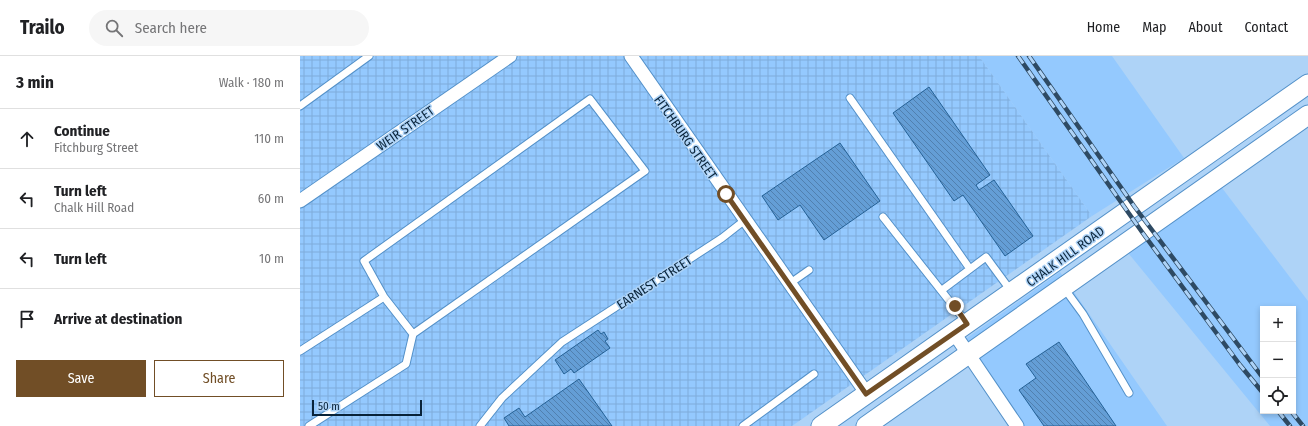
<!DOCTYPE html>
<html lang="en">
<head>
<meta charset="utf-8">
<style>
  :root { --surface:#fff; --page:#f6f6f6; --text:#202124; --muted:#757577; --line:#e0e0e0; --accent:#714e26 }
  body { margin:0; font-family:"Fira Sans Condensed",sans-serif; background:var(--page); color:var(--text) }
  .controls { position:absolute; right:12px; bottom:12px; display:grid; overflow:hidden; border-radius:0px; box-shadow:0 2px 6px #0003 }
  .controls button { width:36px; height:36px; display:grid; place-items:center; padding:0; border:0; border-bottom:1px solid var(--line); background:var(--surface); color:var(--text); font:20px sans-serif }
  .scale { position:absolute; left:12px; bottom:10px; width:110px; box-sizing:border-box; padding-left:4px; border:2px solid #092339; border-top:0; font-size:11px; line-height:14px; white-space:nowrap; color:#092339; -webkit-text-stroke:3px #aed3f7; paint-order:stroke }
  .stop { position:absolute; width:12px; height:12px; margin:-9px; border:3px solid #714e26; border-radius:50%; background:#fff }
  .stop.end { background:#714e26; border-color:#fff; box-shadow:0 1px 4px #0008 }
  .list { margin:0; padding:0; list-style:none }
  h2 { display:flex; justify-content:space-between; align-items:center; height:52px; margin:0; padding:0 16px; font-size:17px }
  h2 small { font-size:13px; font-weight:400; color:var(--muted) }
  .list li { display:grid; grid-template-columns:26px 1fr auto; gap:12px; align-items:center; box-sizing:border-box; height:60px; padding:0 16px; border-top:1px solid var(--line) }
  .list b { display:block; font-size:15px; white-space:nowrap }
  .list p { margin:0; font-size:13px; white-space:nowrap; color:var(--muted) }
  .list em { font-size:13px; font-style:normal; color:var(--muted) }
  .actions { display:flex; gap:8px; padding:12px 16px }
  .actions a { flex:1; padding:9px 0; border:1px solid var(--accent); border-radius:0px; text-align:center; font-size:14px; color:var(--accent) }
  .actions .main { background:var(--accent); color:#fff }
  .icon { flex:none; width:22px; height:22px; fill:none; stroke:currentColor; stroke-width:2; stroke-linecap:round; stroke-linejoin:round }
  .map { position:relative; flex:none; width:1008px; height:370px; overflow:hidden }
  header { display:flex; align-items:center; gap:24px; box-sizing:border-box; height:56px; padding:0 20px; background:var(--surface); border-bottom:1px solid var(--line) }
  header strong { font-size:19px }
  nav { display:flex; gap:22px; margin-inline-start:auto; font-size:14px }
  .search { width:280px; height:36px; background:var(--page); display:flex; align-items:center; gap:10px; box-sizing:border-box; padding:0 14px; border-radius:22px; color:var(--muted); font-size:15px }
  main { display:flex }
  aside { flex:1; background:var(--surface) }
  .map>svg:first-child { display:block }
  .built { fill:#94c9fe; fill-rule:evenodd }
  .industrial { fill:url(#industrial-grid) }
  .building { fill:url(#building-back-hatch); stroke:#246196 }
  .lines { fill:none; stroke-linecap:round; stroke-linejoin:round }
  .lane-casing { stroke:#5491c9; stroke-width:9 }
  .street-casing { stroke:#5491c9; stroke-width:15 }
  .secondary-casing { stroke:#5491c9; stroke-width:21 }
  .lane { stroke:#fff; stroke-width:7 }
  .street { stroke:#fff; stroke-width:13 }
  .secondary { stroke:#fff; stroke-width:19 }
  .rail-casing { stroke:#2e4a63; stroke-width:4.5 }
  .rail { stroke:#aed3f7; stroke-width:3; stroke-dasharray:9; stroke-linecap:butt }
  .route { stroke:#714e26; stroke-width:5 }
  .labels { text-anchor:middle; stroke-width:3; stroke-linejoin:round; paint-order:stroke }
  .street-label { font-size:13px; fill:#092339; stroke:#aed3f7 }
</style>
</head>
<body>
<header>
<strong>Trailo</strong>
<div class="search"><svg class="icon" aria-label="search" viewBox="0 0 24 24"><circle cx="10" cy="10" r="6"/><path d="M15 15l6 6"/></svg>Search here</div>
<nav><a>Home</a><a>Map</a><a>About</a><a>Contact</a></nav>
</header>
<main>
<aside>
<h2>3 min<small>Walk · 180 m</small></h2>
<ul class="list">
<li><svg class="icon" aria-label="ahead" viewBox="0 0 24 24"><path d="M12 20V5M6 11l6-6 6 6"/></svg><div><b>Continue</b><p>Fitchburg Street</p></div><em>110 m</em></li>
<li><svg class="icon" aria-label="left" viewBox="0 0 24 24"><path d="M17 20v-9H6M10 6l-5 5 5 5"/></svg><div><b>Turn left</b><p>Chalk Hill Road</p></div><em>60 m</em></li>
<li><svg class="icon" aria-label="left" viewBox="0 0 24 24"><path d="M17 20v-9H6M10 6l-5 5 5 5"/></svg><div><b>Turn left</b></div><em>10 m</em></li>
<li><svg class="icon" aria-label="arrive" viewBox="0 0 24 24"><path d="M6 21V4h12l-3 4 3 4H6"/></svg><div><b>Arrive at destination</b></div></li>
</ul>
<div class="actions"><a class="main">Save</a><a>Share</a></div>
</aside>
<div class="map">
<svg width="1008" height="370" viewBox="0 0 1008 370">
  <defs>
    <pattern id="industrial-grid" width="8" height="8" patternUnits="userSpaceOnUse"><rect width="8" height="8" fill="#94c9fe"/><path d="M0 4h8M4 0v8" fill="none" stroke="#7eacda"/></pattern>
    <pattern id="building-back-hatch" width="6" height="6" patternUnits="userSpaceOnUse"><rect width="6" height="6" fill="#649ed6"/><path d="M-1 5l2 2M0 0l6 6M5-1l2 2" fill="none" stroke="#5180af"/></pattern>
  </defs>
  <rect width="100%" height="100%" fill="#aed3f7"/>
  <path class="built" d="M679,0H812L884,102L792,160Z
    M916,124L1008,245V370H970L820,187ZM963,253H993V355H963Z
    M760,216L867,370H724L664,284Z"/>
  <path class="industrial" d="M0,0H679L792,160L492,370H0Z"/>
  <path class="building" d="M629,31L690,119L676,129L679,134L694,124L733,180L705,200L663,139L654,145L593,57Z
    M540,87L580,145L524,184L500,149L478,164L462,140Z
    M298,274L301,278L304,276L308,283L305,285L310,292L274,317L271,313L264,318L255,304Z
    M759,286L816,370H744L719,334L736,322L726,308Z
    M279,323L312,370H209L204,362L219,352L225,361Z"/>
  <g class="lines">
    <defs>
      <path id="lane" d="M550,42L670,213
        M290,43L345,115L113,278L84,241L64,205Z
        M0,50L69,0
        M583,161L666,266
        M489,228L509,214
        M764,232L783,258L829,337
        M642,234L686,201L711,235
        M0,295L84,241
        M9,370L106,308L113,278
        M180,370L202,342L262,286L422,182L445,164
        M443,370L514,318"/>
      <path id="street" d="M331,0L567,338
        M0,145L210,0
        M654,277L717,370"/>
      <path id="secondary" d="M521,370L1008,28
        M566,370L1008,59"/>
    </defs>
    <use href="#lane" class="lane-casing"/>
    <use href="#street" class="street-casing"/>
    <use href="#secondary" class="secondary-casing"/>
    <use href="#lane" class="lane"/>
    <use href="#street" class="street"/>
    <use href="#secondary" class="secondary"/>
    <defs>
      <path id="rail" d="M718,0L842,176L940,309L963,337
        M729,0L834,150L963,322
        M978,355L990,370
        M991,355L1003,370"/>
    </defs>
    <use href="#rail" class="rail-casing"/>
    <use href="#rail" class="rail"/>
  </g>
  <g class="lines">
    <path class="route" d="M426,138L566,338L667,268L655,250"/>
  </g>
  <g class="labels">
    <g class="street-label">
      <text transform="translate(105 72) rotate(-35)" y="5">WEIR STREET</text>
      <text transform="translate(386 81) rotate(55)" y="5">FITCHBURG STREET</text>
      <text transform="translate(765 200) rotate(-36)" y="5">CHALK HILL ROAD</text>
      <text transform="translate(354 226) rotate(-33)" y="5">EARNEST STREET</text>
    </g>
  </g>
</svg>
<div class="controls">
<button>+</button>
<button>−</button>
<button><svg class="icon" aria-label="locate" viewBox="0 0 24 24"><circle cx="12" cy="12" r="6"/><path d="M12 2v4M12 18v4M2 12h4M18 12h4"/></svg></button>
</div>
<div class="scale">50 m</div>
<div class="stop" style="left:426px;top:138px"></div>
<div class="stop end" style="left:655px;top:250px"></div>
</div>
</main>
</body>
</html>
